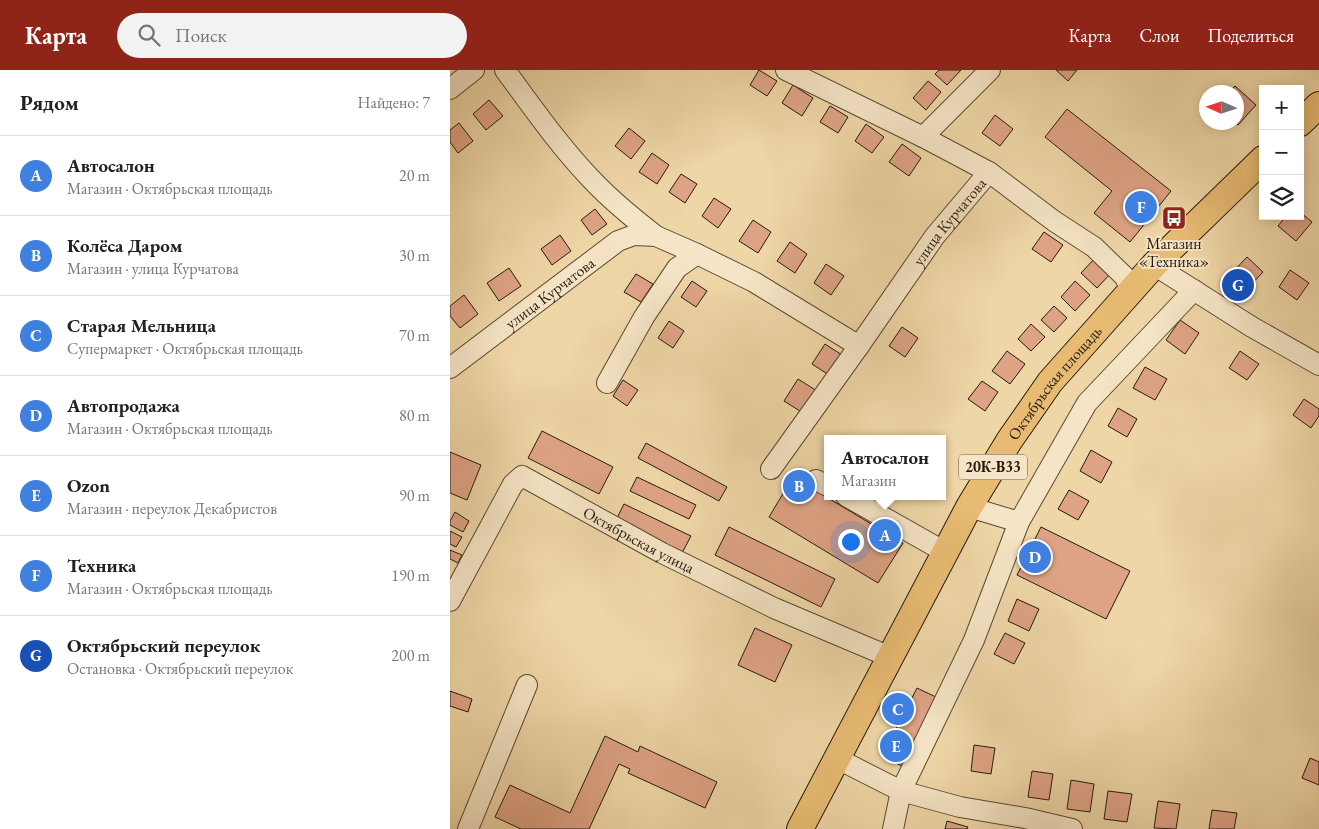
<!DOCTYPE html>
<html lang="ru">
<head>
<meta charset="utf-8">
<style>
  :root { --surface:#fff; --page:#f2f2f2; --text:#202124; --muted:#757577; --line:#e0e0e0; --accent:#8f2418 }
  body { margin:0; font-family:"EB Garamond",serif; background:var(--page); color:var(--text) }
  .controls { position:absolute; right:15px; top:15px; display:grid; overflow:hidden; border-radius:0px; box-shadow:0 2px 12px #0003 }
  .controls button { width:45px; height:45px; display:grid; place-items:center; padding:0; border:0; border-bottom:1px solid var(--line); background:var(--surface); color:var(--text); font:25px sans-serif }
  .compass { position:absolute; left:749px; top:15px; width:45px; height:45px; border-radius:50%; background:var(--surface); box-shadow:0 2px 12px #0003; rotate:273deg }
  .you { position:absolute; left:400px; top:471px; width:18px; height:18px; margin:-12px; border:4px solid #fff; border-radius:50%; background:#1a73e8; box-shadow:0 0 0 8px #1a73e833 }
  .badge { display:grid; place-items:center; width:32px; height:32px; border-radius:50%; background:var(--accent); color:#fff; font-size:16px; font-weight:700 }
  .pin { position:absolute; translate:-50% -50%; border:2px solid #fff; box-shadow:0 1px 5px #0006 }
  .popup { position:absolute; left:374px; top:365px; width:122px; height:65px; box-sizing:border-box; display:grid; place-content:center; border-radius:0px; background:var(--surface); filter:drop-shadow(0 1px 4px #0005); font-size:16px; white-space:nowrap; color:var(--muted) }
  .popup b { font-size:19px; color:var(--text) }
  .popup::after { content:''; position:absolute; left:50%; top:100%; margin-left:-10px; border:10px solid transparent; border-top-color:var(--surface) }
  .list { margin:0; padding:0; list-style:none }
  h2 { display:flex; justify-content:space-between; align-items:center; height:65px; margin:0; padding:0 20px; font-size:21px }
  h2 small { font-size:16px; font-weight:400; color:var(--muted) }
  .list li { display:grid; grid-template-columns:32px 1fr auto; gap:15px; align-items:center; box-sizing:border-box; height:80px; padding:0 20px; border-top:1px solid var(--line) }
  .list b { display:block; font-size:19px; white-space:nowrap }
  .list p { margin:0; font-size:16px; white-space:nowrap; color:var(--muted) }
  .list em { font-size:16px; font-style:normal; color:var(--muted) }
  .icon { flex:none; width:28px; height:28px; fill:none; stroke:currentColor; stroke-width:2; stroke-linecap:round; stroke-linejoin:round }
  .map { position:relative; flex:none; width:869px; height:759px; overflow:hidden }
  header { display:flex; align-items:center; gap:30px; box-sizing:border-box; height:70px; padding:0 25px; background:var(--accent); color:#fff }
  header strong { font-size:24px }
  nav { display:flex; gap:28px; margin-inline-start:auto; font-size:18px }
  .search { width:350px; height:45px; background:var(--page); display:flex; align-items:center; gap:12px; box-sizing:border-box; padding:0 18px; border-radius:28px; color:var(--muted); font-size:19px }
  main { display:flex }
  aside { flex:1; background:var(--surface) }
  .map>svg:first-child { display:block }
  .building { fill:#dea385; stroke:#251a0d }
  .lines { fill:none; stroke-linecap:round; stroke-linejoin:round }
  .minor-casing { stroke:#584933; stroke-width:22 }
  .major-casing { stroke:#251a0d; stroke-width:28 }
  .minor { stroke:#f5e4c5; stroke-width:20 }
  .major { stroke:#e8bb73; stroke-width:26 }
  .labels { text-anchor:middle; stroke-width:4; stroke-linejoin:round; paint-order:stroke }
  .shield { fill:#f5e4c5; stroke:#635744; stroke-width:1 }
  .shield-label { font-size:15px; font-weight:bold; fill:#251a0d }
  .street-label { font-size:16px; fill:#251a0d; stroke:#f5e4c5 }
  .poi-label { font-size:16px; fill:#251a0d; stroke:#f5e4c5 }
</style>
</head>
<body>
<header>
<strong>Карта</strong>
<div class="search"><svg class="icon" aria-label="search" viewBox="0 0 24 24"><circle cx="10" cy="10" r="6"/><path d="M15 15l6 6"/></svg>Поиск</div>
<nav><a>Карта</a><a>Слои</a><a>Поделиться</a></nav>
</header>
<main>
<aside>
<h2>Рядом<small>Найдено: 7</small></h2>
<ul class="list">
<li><span class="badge" style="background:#3f7fe0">A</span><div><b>Автосалон</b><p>Магазин · Октябрьская площадь</p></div><em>20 m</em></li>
<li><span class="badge" style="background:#3f7fe0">B</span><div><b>Колёса Даром</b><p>Магазин · улица Курчатова</p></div><em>30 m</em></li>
<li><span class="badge" style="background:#3f7fe0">C</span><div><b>Старая Мельница</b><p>Супермаркет · Октябрьская площадь</p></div><em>70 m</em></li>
<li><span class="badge" style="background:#3f7fe0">D</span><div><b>Автопродажа</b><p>Магазин · Октябрьская площадь</p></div><em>80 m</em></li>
<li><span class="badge" style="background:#3f7fe0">E</span><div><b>Ozon</b><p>Магазин · переулок Декабристов</p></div><em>90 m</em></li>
<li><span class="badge" style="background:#3f7fe0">F</span><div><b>Техника</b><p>Магазин · Октябрьская площадь</p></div><em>190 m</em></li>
<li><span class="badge" style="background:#1a4fb4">G</span><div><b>Октябрьский переулок</b><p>Остановка · Октябрьский переулок</p></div><em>200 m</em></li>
</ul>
</aside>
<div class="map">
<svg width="869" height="759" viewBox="0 0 869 759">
  <rect width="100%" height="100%" fill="#efd6a6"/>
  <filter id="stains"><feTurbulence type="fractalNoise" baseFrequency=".004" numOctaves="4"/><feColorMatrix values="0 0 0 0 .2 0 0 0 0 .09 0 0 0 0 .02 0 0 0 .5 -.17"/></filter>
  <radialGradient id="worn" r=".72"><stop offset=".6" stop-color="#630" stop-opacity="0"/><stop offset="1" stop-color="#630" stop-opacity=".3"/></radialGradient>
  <path class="building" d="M309,0L327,11L317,26L300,15Z
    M489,0H511L497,15L485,4Z
    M606,0H627L618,11Z
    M478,11L491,22L476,40L463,28Z
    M343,15L363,28L352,46L332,33Z
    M785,16L806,35L788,55L785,52H786V22H779Z
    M39,30L53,46L36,60L23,44Z
    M380,36L398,47L388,63L370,52Z
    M617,39L721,121L680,172L644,143L662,121L595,67Z
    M545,45L563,59L550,76L532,63Z
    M9,53L23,71L8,83L0,72V60Z
    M416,54L434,67L422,83L405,71Z
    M179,58L195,71L181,89L165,76Z
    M452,74L471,88L459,106L439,92Z
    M202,83L219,95L207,114L189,102Z
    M231,104L247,114L235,133L219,122Z
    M264,128L281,139L268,158L252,146Z
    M145,139L157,154L142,165L131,150Z
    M850,142L862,152L846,171L828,156L836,146H850Z
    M303,150L321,162L308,183L289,171Z
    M594,162L613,175L601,192L582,179Z
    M110,165L121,181L102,195L91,179Z
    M340,172L357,184L345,203L327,191Z
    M647,186L663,201L647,218L631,203Z
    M797,187L813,202L797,219L781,204Z
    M376,194L394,206L381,225L364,213Z
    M59,198L71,216L49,231L37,213Z
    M840,200L859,213L847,230L829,217Z
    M186,204L203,214L191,232L174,222Z
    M242,211L257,221L246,237L231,227Z
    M625,211L640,225L625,241L611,227Z
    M14,225L28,244L10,258L0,246V236Z
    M604,236L617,248L604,262L591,250Z
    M730,250L749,263L735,284L716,270Z
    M219,251L234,261L223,278L208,268Z
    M581,254L595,267L581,281L568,269Z
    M452,257L468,268L455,287L439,276Z
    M375,274L392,285L379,305L362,294Z
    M557,281L575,294L560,314L542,301Z
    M790,281L809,294L797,310L779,298Z
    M695,297L717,309L705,330L683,318Z
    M348,309L367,321L353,343L334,331Z
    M173,310L188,320L177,336L163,326Z
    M532,311L548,322L535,341L518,329Z
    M854,329L869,339V346L861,358L843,345Z
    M668,338L687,349L677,367L658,356Z
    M92,361L163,397L149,424L78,388Z
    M196,373L277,417L269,431L188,388Z
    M641,380L662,392L651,413L630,401Z
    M0,382L31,395L17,430L0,423Z
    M187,407L246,435L239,449L180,421Z
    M343,407L453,473L428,513L319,447Z
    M619,420L639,431L628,450L608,439Z
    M174,434L241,466L232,483L166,450Z
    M5,442L19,451L13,462L0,455V451Z
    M279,457L385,509L371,537L265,485Z
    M591,457L680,501L656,549L567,505Z
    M0,461L12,467L6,477L0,474Z
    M0,480L12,485L8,493L0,489Z
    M567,529L589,539L579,561L558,551Z
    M305,558L342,575L325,612L288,595Z
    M555,563L575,573L564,594L544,584Z
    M467,618L488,628L452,696L432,686Z
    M0,621L22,629L18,642L0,636Z
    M155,666L188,682L190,676L267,712L255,738L178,703L180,699L169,694L139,759H71L45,747L60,715L120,743Z
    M524,675L545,678L541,704L521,701Z
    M860,688L869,692V715L852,708Z
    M582,701L603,704L599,730L578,727Z
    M621,710L644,714L640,742L617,739Z
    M658,721L682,724L677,752L654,749Z
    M708,731L730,734L726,759L704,758Z
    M762,740L787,743L784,759H759Z
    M497,751L518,757L517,759H495Z"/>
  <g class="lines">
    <defs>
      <g id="minor">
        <path d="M55,0C83,38 110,77 143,111C162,131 184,149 206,166"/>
        <path d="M336,0L473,67L539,102L604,151L644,177L675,207L681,221"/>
        <path d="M0,19L24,0"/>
        <path d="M473,67L540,0"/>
        <path d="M704,195L802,257L869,295"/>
        <path id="s1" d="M0,298L168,171L184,165L206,166L247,184L304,212L409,276"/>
        <path d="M157,313L194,247L227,198L247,184"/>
        <path id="s2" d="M321,399L409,276L485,166L539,102"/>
        <path d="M366,410L378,416"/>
        <path d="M396,426L495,482"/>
        <path d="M519,437L569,452"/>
        <path id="s3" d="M0,531L63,414L72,406L212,483L324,538L440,587"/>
        <path d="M386,688L451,721L510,737L575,748L622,759"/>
        <path d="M18,759L77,615"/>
        <path d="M443,759L451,721L524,570L569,452L637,333L744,220"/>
      </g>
      <g id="major">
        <path d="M850,53L869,35"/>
        <path id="s4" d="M350,759L519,437L559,371L600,312L704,195L813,89"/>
      </g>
    </defs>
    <use href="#minor" class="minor-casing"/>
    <use href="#major" class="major-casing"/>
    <use href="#minor" class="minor"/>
    <use href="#major" class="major"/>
  </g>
  <defs>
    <symbol id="bus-square" viewBox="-11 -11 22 22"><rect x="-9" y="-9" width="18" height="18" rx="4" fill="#8f2418" stroke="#f5e4c5"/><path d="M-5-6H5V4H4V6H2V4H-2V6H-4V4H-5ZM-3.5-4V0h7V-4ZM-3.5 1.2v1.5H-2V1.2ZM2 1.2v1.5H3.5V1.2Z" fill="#fff"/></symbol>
  </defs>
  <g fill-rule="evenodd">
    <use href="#bus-square" x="710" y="134" width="28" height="28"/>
  </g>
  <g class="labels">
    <rect class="shield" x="509" y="384.5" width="68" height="25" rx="4"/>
    <g class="shield-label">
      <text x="543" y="402">20К-В33</text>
    </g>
    <g class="street-label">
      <text dy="6" stroke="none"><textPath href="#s2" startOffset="305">улица Курчатова</textPath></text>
      <text dy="6" stroke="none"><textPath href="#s1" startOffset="125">улица Курчатова</textPath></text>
      <text dy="6" stroke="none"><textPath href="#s4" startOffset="515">Октябрьская площадь</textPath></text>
      <text dy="6" stroke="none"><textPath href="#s3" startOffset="278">Октябрьская улица</textPath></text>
    </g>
    <g class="poi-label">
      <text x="724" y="179">Магазин<tspan x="724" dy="18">«Техника»</tspan></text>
    </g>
  </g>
  <rect width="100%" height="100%" filter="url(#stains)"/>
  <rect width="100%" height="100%" fill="url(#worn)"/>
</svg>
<div class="controls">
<button>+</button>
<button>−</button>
<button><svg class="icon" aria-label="layers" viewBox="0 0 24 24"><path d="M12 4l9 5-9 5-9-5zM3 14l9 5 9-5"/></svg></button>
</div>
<svg class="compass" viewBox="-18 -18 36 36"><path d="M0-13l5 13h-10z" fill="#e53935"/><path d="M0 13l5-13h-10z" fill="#757577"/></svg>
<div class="you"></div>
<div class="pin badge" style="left:435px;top:465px;background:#3f7fe0">A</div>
<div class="popup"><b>Автосалон</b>Магазин</div>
<div class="pin badge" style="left:349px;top:416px;background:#3f7fe0">B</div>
<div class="pin badge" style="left:448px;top:639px;background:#3f7fe0">C</div>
<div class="pin badge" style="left:585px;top:487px;background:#3f7fe0">D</div>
<div class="pin badge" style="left:446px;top:676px;background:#3f7fe0">E</div>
<div class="pin badge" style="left:691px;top:137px;background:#3f7fe0">F</div>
<div class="pin badge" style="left:788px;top:215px;background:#1a4fb4">G</div>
</div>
</main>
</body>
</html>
